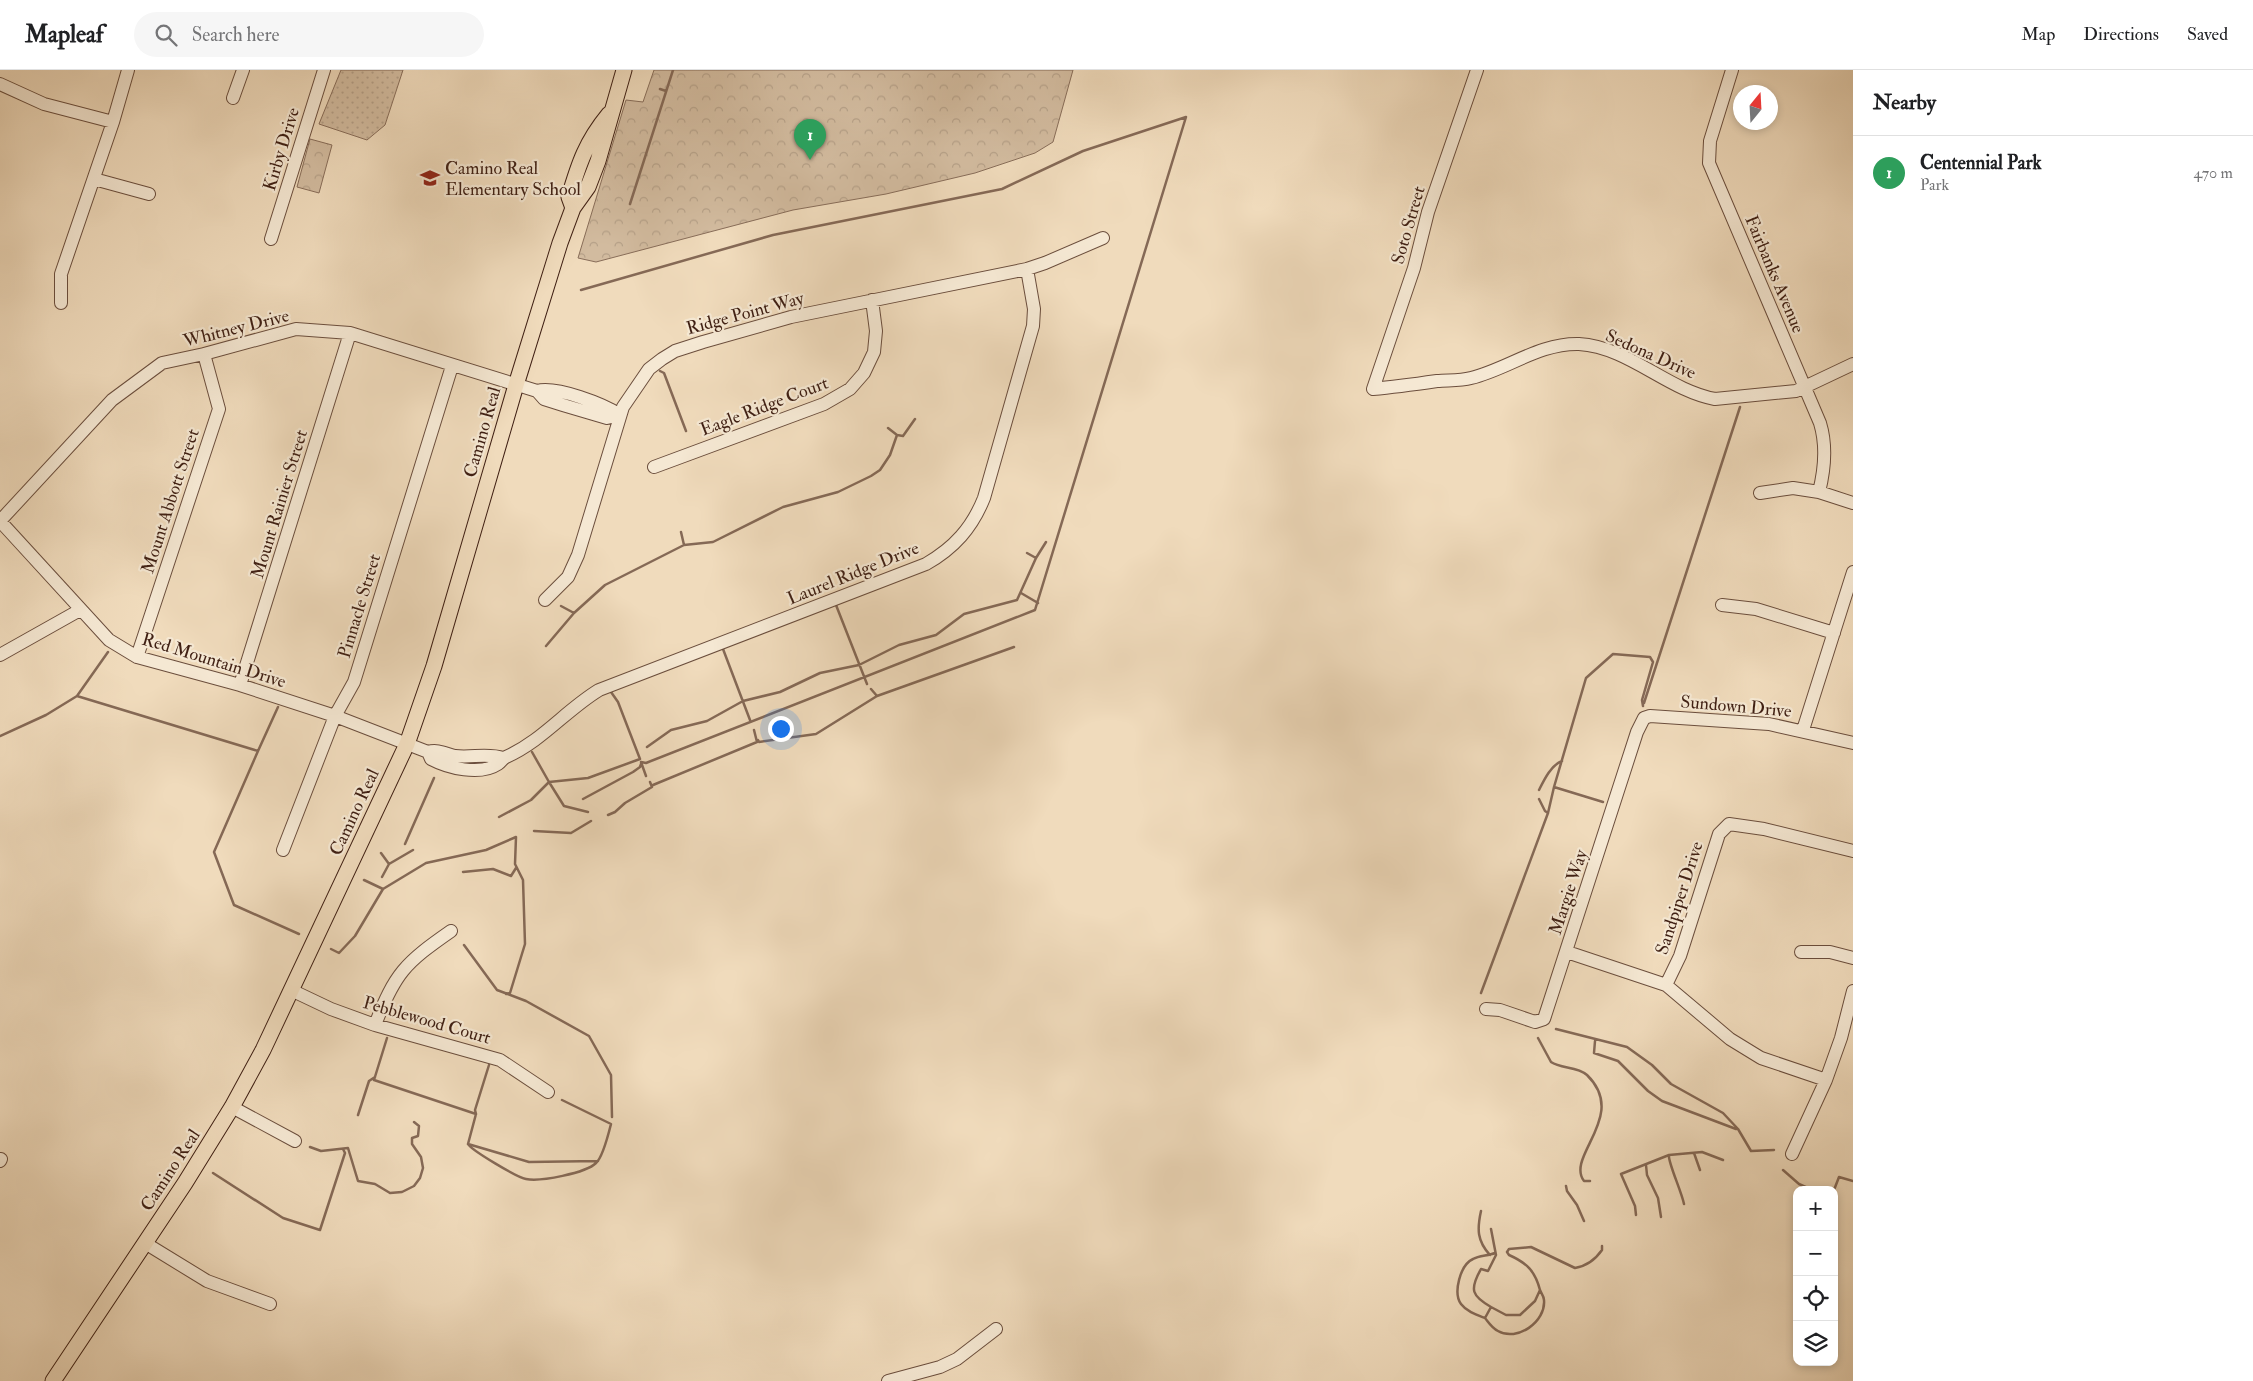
<!DOCTYPE html>
<html lang="en">
<head>
<meta charset="utf-8">
<style>
  :root { --surface:#fff; --page:#f6f6f6; --text:#202124; --muted:#757577; --line:#e0e0e0; --accent:#8f2418 }
  body { margin:0; font-family:"IM FELL Double Pica",serif; background:var(--page); color:var(--text) }
  .controls { position:absolute; right:15px; bottom:15px; display:grid; overflow:hidden; border-radius:10px; box-shadow:0 2px 8px #0003 }
  .controls button { width:45px; height:45px; display:grid; place-items:center; padding:0; border:0; border-bottom:1px solid var(--line); background:var(--surface); color:var(--text); font:25px sans-serif }
  .compass { position:absolute; left:1733px; top:15px; width:45px; height:45px; border-radius:50%; background:var(--surface); box-shadow:0 2px 8px #0003; rotate:18deg }
  .you { position:absolute; left:780px; top:658px; width:18px; height:18px; margin:-12px; border:4px solid #fff; border-radius:50%; background:#1a73e8; box-shadow:0 0 0 8px #1a73e833 }
  .badge { display:grid; place-items:center; width:32px; height:32px; border-radius:50%; background:var(--accent); color:#fff; font-size:16px; font-weight:700 }
  .pin { position:absolute; translate:-50% -41px; filter:drop-shadow(0 1px 2px #0008) }
  .pin::after { content:''; position:absolute; top:26px; width:18px; height:15px; background:inherit; clip-path:polygon(0 0,100% 0,50% 100%) }
  .list { margin:0; padding:0; list-style:none }
  h2 { display:flex; justify-content:space-between; align-items:center; height:65px; margin:0; padding:0 20px; font-size:21px }
  h2 small { font-size:16px; font-weight:400; color:var(--muted) }
  .list li { display:grid; grid-template-columns:32px 1fr auto; gap:15px; align-items:center; box-sizing:border-box; height:75px; padding:0 20px; border-top:1px solid var(--line) }
  .list b { display:block; font-size:19px; white-space:nowrap }
  .list p { margin:0; font-size:16px; white-space:nowrap; color:var(--muted) }
  .list em { font-size:16px; font-style:normal; color:var(--muted) }
  .icon { flex:none; width:28px; height:28px; fill:none; stroke:currentColor; stroke-width:2; stroke-linecap:round; stroke-linejoin:round }
  .map { position:relative; flex:none; width:1853px; height:1311px; overflow:hidden }
  header { display:flex; align-items:center; gap:30px; box-sizing:border-box; height:70px; padding:0 25px; background:var(--surface); border-bottom:1px solid var(--line) }
  header strong { font-size:24px }
  nav { display:flex; gap:28px; margin-inline-start:auto; font-size:18px }
  .search { width:350px; height:45px; background:var(--page); display:flex; align-items:center; gap:12px; box-sizing:border-box; padding:0 18px; border-radius:28px; color:var(--muted); font-size:19px }
  main { display:flex }
  aside { flex:1; background:var(--surface) }
  .map>svg:first-child { display:block }
  .grass { fill:url(#grass-dots); stroke:#886d59 }
  .forest { fill:url(#forest-crowns); stroke:#886d59 }
  .lines { fill:none; stroke-linecap:round; stroke-linejoin:round }
  .stream { stroke:#856956; stroke-width:2.5 }
  .minor-casing { stroke:#6b4e3d; stroke-width:14 }
  .major-casing { stroke:#3f1f13; stroke-width:17 }
  .minor { stroke:#f5e8d3; stroke-width:12 }
  .major { stroke:#f0dbbc; stroke-width:15 }
  .labels { text-anchor:middle; stroke-width:4.5; stroke-linejoin:round; paint-order:stroke }
  .street-label { font-size:18px; fill:#3f1f13; stroke:#f5e8d3 }
  .poi-label { font-size:18px; fill:#3f1f13; stroke:#f5e8d3; text-anchor:start }
</style>
</head>
<body>
<header>
<strong>Mapleaf</strong>
<div class="search"><svg class="icon" aria-label="search" viewBox="0 0 24 24"><circle cx="10" cy="10" r="6"/><path d="M15 15l6 6"/></svg>Search here</div>
<nav><a>Map</a><a>Directions</a><a>Saved</a></nav>
</header>
<main>
<div class="map">
<svg width="1853" height="1311" viewBox="0 0 1853 1311">
  <defs>
    <pattern id="grass-dots" width="8" height="8" patternUnits="userSpaceOnUse" patternTransform="scale(1.25)"><rect width="8" height="8" fill="#d2bb9f"/><path d="M2 2h.1M6 6h.1" fill="none" stroke="#b5a088" stroke-width="1.8" stroke-linecap="round"/></pattern>
    <pattern id="forest-crowns" width="20" height="18" patternUnits="userSpaceOnUse" patternTransform="scale(1.25)"><rect width="20" height="18" fill="#d2bb9f"/><path d="M2 6a3 3 0 1 1 6 0M12 15a3 3 0 1 1 6 0" fill="none" stroke="#b5a088"/></pattern>
  </defs>
  <rect width="100%" height="100%" fill="#f0dbbc"/>
  <filter id="stains"><feTurbulence type="fractalNoise" baseFrequency=".004" numOctaves="4"/><feColorMatrix values="0 0 0 0 .2 0 0 0 0 .09 0 0 0 0 .02 0 0 0 .5 -.17"/></filter>
  <radialGradient id="worn" r=".72"><stop offset=".6" stop-color="#630" stop-opacity="0"/><stop offset="1" stop-color="#630" stop-opacity=".3"/></radialGradient>
  <path class="grass" d="M341,0H403L385,55L367,70L319,54Z"/>
  <path class="forest" d="M654,0H1073L1053,72L1035,83L975,103L886,124L793,140L596,192L578,188L626,30L643,32Z
    M310,69L332,75L319,123L297,117Z"/>
  <g class="lines">
    <path class="stream" d="M660,19L666,21
      M630,134L673,0
      M581,220L773,165L1002,119L1083,81L1186,47L1035,540L646,693L641,692L646,706
      M660,301L664,303L686,361
      M888,358L897,365
      M681,462L684,475
      M1027,483L1036,488
      M1021,523L1038,533
      M836,535L867,614
      M574,543L605,515L684,475L713,472L783,437L838,422L871,406L880,400L890,385L897,365L903,366L915,349
      M546,576L574,543L561,536
      M723,579L750,650
      M871,619L877,626
      M77,626L258,681L278,637
      M1644,633L1740,337
      M0,666L46,645L77,626L108,582
      M758,670L759,672L816,664L877,626L1014,577
      M647,677L671,660L707,651L743,631L780,622L820,603L859,595L899,575L936,565L964,544L1017,530L1036,488L1046,472
      M258,681L214,782L234,835L299,864
      M653,715L757,672L754,660
      M1539,720C1544,710 1551,695 1562,691
      M583,729L633,702L640,697L641,694
      M1539,729L1545,741L1548,743
      M1603,732L1554,717L1586,608L1613,584L1650,587L1653,592L1642,630L1643,636
      M588,742L564,736L549,712L588,708L640,689L618,632L611,622
      M608,745L615,742L625,733L652,717L650,712
      M499,747L531,730L549,712L532,682
      M534,761L571,763L591,751
      M405,774L434,708
      M381,783L389,794L413,780
      M463,802L493,799L511,806L516,798
      M382,807L389,794
      M364,810L383,819
      M464,875L497,920L526,931L589,966L611,1005L612,1047
      M331,879L339,883L355,866L383,819L426,793L486,780L516,767L515,794L523,810L525,874L510,923L506,924
      M1481,923L1548,743L1554,717
      M1556,959L1627,977L1652,995L1671,1014L1723,1043L1738,1059L1751,1081L1774,1080
      M387,968L374,1010L476,1044L468,1074L529,1092L598,1091
      M1538,968L1551,992C1561,999 1577,996 1587,1005C1629,1046 1565,1086 1584,1111H1590
      M1595,971L1594,983L1618,991L1648,1021L1662,1031L1736,1059
      M476,1044L475,1040L489,995
      M358,1045L369,1011L375,1007
      M468,1074C471,1080 518,1108 526,1109C540,1112 586,1103 596,1093C602,1088 609,1062 611,1054L562,1030
      M310,1077L321,1081L348,1078L358,1111L375,1114L390,1123L402,1122L414,1116L420,1108L423,1098L421,1087L412,1074V1068L418,1066L419,1056L414,1052
      M1694,1083L1700,1100
      M1669,1086C1668,1092 1682,1123 1684,1134
      M1646,1095L1647,1105L1658,1128L1661,1147
      M1783,1100L1799,1114L1812,1120
      M213,1103L283,1148L320,1160L345,1083L343,1079
      M1566,1116L1567,1121L1577,1135L1584,1151
      M1834,1120L1839,1107L1853,1111
      M1481,1141C1477,1159 1477,1171 1490,1185
      M1636,1145L1635,1136L1621,1104L1669,1085L1702,1082L1723,1090
      M1491,1159L1496,1185L1488,1201L1481,1199C1469,1220 1472,1226 1491,1237L1485,1248C1477,1245 1467,1242 1461,1234C1453,1223 1460,1195 1473,1189C1479,1185 1488,1186 1495,1183
      M1491,1237L1506,1245H1520L1535,1231L1540,1220
      M1485,1248C1489,1253 1492,1258 1498,1261C1517,1272 1546,1252 1544,1230C1544,1226 1541,1223 1540,1220C1535,1201 1527,1193 1509,1185L1507,1182L1509,1179L1531,1177L1575,1198C1587,1196 1595,1190 1602,1180V1176"/>
    <defs>
      <path id="minor" d="M1477,0L1428,142L1414,198L1373,319C1394,317 1416,314 1437,311C1448,310 1460,311 1471,308C1508,299 1539,273 1579,274C1629,277 1667,320 1715,329L1796,321L1853,294
        M1732,0L1710,71L1709,93L1820,353C1827,376 1825,398 1819,422
        M0,14L44,34L113,52
        M233,28L243,0
        M94,109L149,124
        M271,169L324,0
        M61,233V204L113,52L128,0
        M537,321L544,329L563,335L607,348L620,345
        M654,397L824,334L850,319L864,303L874,282L876,261L872,230
        M1760,423L1793,418L1819,422L1853,433
        M0,451L112,330L162,293L204,284L296,259L350,263L537,321C557,316 603,334 620,345
        M0,451L109,570L137,587L240,615L335,646L428,682C438,679 446,684 455,686C471,688 488,683 503,688
        M545,530L568,507L578,485L623,337L649,299L662,289L675,281L703,272L791,247L1027,199L1045,193L1103,168
        M1722,535L1756,539L1834,563
        M0,585L80,540
        M137,587L219,339L204,284
        M240,615L350,263
        M1803,660L1853,502
        M428,682L431,689C448,698 480,706 498,694C501,692 502,689 506,687C542,671 566,640 599,620L926,494C954,478 972,458 984,428L1033,256L1034,239L1027,199
        M283,780L335,646L354,612L452,296
        M1567,882L1666,915L1730,969L1761,988L1826,1010
        M1801,882H1830L1853,888
        M1666,915L1680,886L1719,764L1729,754L1764,759L1853,781
        M291,920L331,939L375,955L500,990L548,1022
        M1486,939L1500,940L1535,952L1544,949L1637,662L1644,648L1650,646L1769,654L1853,673
        M375,955C395,903 405,893 451,861
        M232,1037L295,1071
        M1792,1084L1826,1010L1841,968L1853,921
        M0,1091L1,1089
        M145,1173L207,1211L270,1234
        M888,1311L940,1297L957,1289L996,1259"/>
      <path id="major" d="M573,138L569,127C579,93 586,72 609,44
        M53,1311L185,1113L232,1037L263,980L407,674L434,596L516,315L560,173L573,138L588,117L598,91L624,0"/>
    </defs>
    <use href="#minor" class="minor-casing"/>
    <use href="#major" class="major-casing"/>
    <use href="#minor" class="minor"/>
    <use href="#major" class="major"/>
  </g>
  <defs>
    <symbol id="school-bare" viewBox="-9 -9 18 18"><path d="M0-5L7-2L0 1L-7-2ZM-4 1L0 2.5L4 1V4Q0 6-4 4Z" fill="#8f2418" stroke="#f5e8d3" stroke-width="2.5" paint-order="stroke"/></symbol>
  </defs>
  <g fill-rule="evenodd">
    <use href="#school-bare" x="416" y="94" width="28" height="28"/>
  </g>
  <g class="labels">
    <g class="street-label">
      <text transform="translate(281 79) rotate(-73)" y="6">Kirby Drive</text>
      <text transform="translate(1408 155) rotate(-74)" y="6">Soto Street</text>
      <text transform="translate(1775 204) rotate(67)" y="6">Fairbanks Avenue</text>
      <text transform="translate(745 243) rotate(-15)" y="6">Ridge Point Way</text>
      <text transform="translate(236 258) rotate(-14)" y="6">Whitney Drive</text>
      <text transform="translate(1651 284) rotate(24)" y="6">Sedona Drive</text>
      <text transform="translate(764 336) rotate(-21)" y="6">Eagle Ridge Court</text>
      <text transform="translate(482 362) rotate(-74)" y="6">Camino Real</text>
      <text transform="translate(170 431) rotate(-72)" y="6">Mount Abbott Street</text>
      <text transform="translate(279 434) rotate(-73)" y="6">Mount Rainier Street</text>
      <text transform="translate(853 503) rotate(-22)" y="6">Laurel Ridge Drive</text>
      <text transform="translate(359 536) rotate(-73)" y="6">Pinnacle Street</text>
      <text transform="translate(214 590) rotate(17)" y="6">Red Mountain Drive</text>
      <text transform="translate(1736 636) rotate(5)" y="6">Sundown Drive</text>
      <text transform="translate(354 742) rotate(-65)" y="6">Camino Real</text>
      <text transform="translate(1568 822) rotate(-72)" y="6">Margie Way</text>
      <text transform="translate(1679 828) rotate(-72)" y="6">Sandpiper Drive</text>
      <text transform="translate(427 950) rotate(16)" y="6">Pebblewood Court</text>
      <text transform="translate(170 1100) rotate(-57)" y="6">Camino Real</text>
    </g>
    <g class="poi-label">
      <text x="445" y="104">Camino Real<tspan x="445" dy="21">Elementary School</tspan></text>
    </g>
  </g>
  <rect width="100%" height="100%" filter="url(#stains)"/>
  <rect width="100%" height="100%" fill="url(#worn)"/>
</svg>
<div class="controls">
<button>+</button>
<button>−</button>
<button><svg class="icon" aria-label="locate" viewBox="0 0 24 24"><circle cx="12" cy="12" r="6"/><path d="M12 2v4M12 18v4M2 12h4M18 12h4"/></svg></button>
<button><svg class="icon" aria-label="layers" viewBox="0 0 24 24"><path d="M12 4l9 5-9 5-9-5zM3 14l9 5 9-5"/></svg></button>
</div>
<svg class="compass" viewBox="-18 -18 36 36"><path d="M0-13l5 13h-10z" fill="#e53935"/><path d="M0 13l5-13h-10z" fill="#757577"/></svg>
<div class="you"></div>
<div class="pin badge" style="left:810px;top:90px;background:#2e9e5b">1</div>
</div>
<aside>
<h2>Nearby<small></small></h2>
<ul class="list">
<li><span class="badge" style="background:#2e9e5b">1</span><div><b>Centennial Park</b><p>Park</p></div><em>470 m</em></li>
</ul>
</aside>
</main>
</body>
</html>
